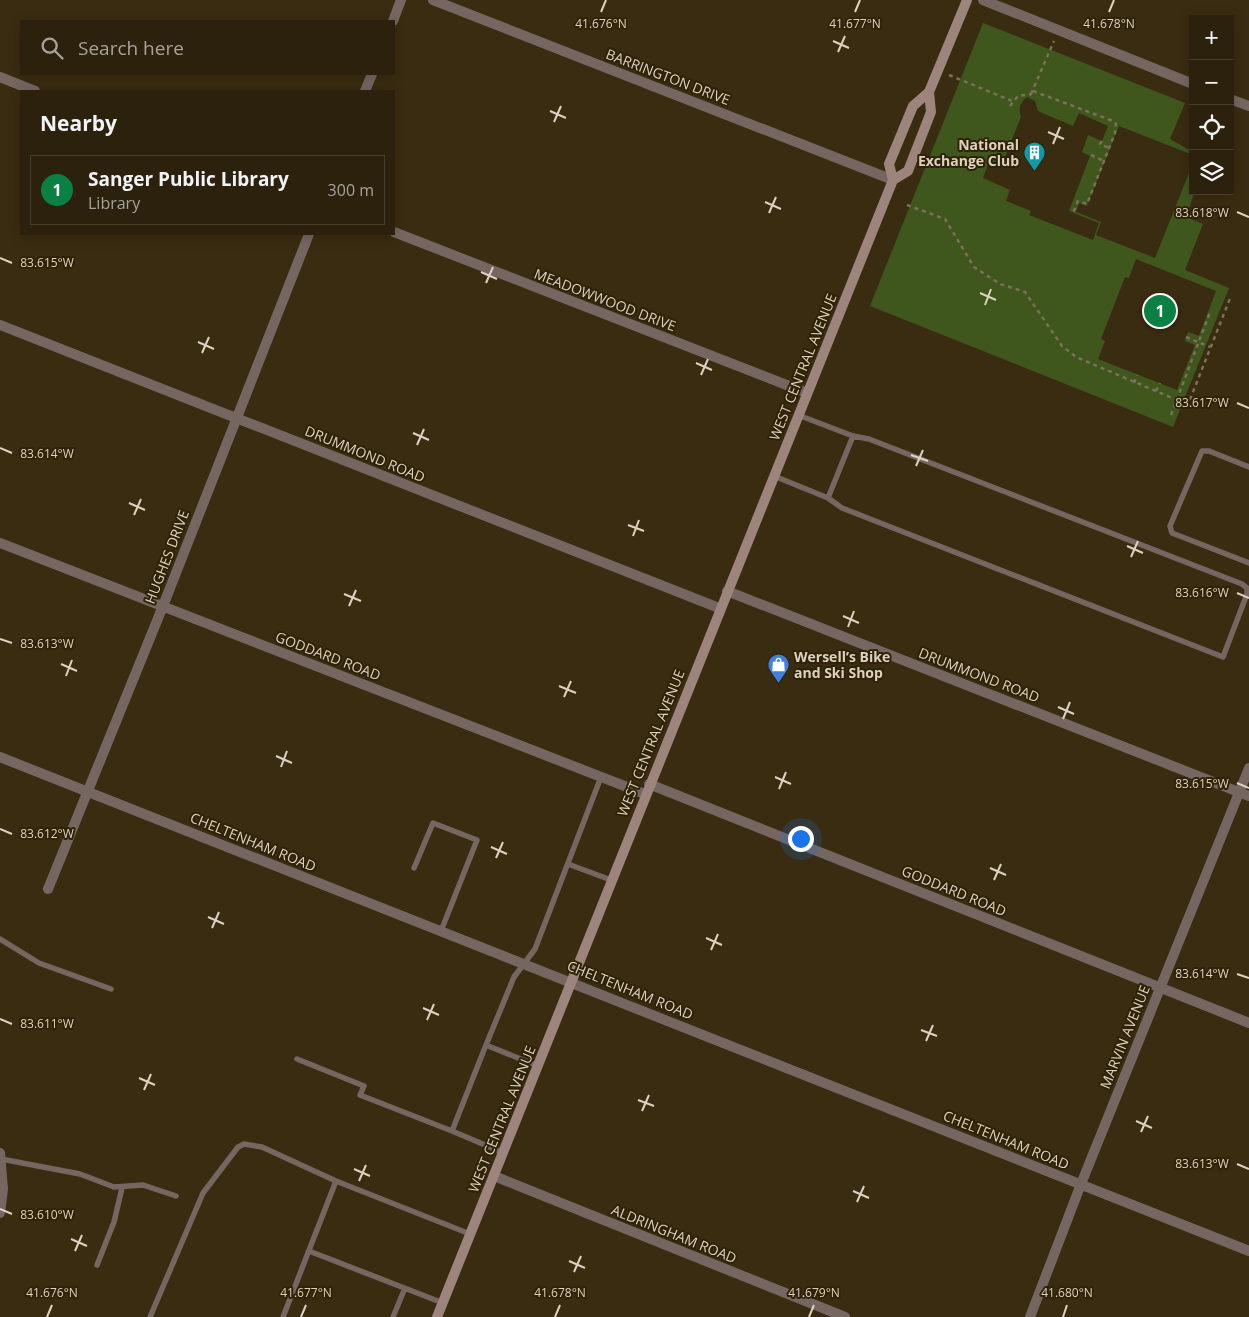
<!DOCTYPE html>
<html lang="en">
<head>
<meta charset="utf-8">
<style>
  :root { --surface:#2c210c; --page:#342915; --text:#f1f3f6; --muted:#a6a39d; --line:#483e2d; --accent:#0b8043 }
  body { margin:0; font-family:"Open Sans",sans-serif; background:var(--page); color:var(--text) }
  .controls { position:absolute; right:15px; top:15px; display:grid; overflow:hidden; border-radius:0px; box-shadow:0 2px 12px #0003 }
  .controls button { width:45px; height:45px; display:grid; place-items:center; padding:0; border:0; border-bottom:1px solid var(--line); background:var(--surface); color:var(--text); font:25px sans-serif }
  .you { position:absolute; left:800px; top:838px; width:18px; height:18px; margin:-12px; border:4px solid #fff; border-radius:50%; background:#1a73e8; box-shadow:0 0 0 8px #1a73e833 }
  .badge { display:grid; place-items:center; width:32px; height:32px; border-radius:50%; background:var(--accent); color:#fff; font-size:16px; font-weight:700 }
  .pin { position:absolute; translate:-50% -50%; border:2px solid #fff; box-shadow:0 1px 5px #0006 }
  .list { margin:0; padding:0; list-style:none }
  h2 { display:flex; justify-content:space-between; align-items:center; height:65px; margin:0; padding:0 20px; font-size:21px }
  h2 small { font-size:16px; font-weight:400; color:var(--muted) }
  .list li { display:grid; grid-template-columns:32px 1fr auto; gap:15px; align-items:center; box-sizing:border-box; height:70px; margin:0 10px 10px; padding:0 10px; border:1px solid var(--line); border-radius:0px }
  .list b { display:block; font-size:19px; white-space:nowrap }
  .list p { margin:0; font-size:16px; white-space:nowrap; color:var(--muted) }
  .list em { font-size:16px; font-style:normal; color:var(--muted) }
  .icon { flex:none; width:28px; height:28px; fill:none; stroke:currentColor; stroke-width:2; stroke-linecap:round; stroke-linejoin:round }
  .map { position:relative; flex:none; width:1249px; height:1317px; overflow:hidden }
  .search { position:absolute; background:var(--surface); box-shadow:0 2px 12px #0003; left:20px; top:20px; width:375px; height:55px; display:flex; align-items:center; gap:12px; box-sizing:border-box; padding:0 18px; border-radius:0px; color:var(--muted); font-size:19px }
  .panel { position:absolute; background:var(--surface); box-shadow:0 2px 12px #0003; left:20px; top:90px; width:375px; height:145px; border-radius:0px }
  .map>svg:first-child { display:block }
  .green { fill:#3f571d; fill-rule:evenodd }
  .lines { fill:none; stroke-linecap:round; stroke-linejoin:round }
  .path { stroke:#7b7058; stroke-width:2.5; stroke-dasharray:4 4; stroke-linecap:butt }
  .service { stroke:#756661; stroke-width:5.5 }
  .minor { stroke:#756661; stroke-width:10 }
  .secondary { stroke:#9d847d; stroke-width:10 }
  .ticks { fill:none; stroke:#dbd2c2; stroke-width:2 }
  .labels { text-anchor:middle; stroke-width:4; stroke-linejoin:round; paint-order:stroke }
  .street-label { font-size:14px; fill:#dbd2c2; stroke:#302206 }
  .poi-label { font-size:14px; font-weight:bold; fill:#dbd2c2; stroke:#302206; text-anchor:end }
  .ticks-label { font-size:12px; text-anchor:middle; fill:#dbd2c2; stroke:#302206; stroke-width:4; stroke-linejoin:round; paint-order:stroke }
</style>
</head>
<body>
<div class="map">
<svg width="1249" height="1317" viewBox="0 0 1249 1317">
  <rect width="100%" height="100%" fill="#3a2c10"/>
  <path class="green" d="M983,23L1185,103L1170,139L1193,152V155L1119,126L1087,206L1079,203L1076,212L1101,222L1096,235L1155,258L1193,163V191H1195L1186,217L1203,224L1185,270L1229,288L1173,427L870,306ZM1027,97L1035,101L1038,111L1073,126L1079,113L1108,126L1102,141L1088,135L1082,152L1090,156L1069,211L1099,223L1093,240L1029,215L1031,211L1006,201L1010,190L983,178L989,162L1001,167L1021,117C1018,108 1020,103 1027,97ZM1136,259L1216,291L1199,336L1188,332L1185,341L1195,345L1177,390L1098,359L1105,341L1101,339L1125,277L1129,278Z"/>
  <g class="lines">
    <path class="path" d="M949,75L1012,101
      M1033,91L1113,121L1116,124L1115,133L1087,204L1078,201L1073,213
      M1031,94L1054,41
      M1010,106L1018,96L1031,94L1027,97
      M1102,141L1100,144L1109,148
      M1091,155L1104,161
      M907,205L945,219L974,267L1000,284L1025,292L1062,346L1076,357L1177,400
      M1186,337L1210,347
      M1134,383L1137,375
      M1156,391L1160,383
      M1187,407L1231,296
      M1171,415L1210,312"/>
    <path class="service" d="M1249,467L1209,451H1202L1170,526L1172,533L1249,563
      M774,476L828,498L842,508L1223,657L1247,594V588L1242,584L869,439L853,436L798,415
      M828,498L853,436
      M568,864L611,880
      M414,868L433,823L477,840L441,931
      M0,939L39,963L111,989
      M486,1045L452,1131L504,1153
      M297,1059L364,1086L360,1095L452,1131
      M538,1066L486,1045L514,977L535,949L601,777
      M1,1159L80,1174L114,1187L143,1185L176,1196
      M309,1251L443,1303
      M97,1265L114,1222L122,1188
      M150,1317L203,1193L238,1147L244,1144L262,1147L336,1181
      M283,1317L336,1181L470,1234
      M393,1317L405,1288"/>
    <path class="minor" d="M433,0L893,180
      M983,0L1193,84
      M393,21L401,0
      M0,77L35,91
      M365,91L372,74
      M1230,99L1249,106
      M394,232L807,393
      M0,325L719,608
      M0,543L645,794
      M727,591L1249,796
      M0,757L1249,1251
      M649,784L1249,1023
      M48,889L163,606L309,234
      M0,1153L3,1189L0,1213
      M494,1176L845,1317
      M1030,1317L1081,1184L1249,768"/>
    <path class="secondary" d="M893,180L908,171L931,112L929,92L967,0
      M437,1317L893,180L889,164L913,106L929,92"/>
  </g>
  <path class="ticks" d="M601,12L606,0M855,12L860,0M1109,12L1114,0M833,41L849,48M838,52L845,36M550,111L566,118M554,122L561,106M1048,132L1064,139M1053,144L1060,127M765,202L781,209M1237,212L1249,217M769,213L776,197M0,258L12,263M481,272L497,279M486,283L493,267M980,293L996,300M985,305L991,289M198,342L214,349M202,353L209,337M696,363L712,370M701,375L708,359M1237,403L1249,408M413,433L429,440M417,445L424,429M0,448L12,453M911,455L928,461M916,466L923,450M129,503L145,510M134,515L141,499M628,525L644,531M633,536L639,520M1127,546L1143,553M1131,557L1138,541M1237,593L1249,598M344,594L361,601M349,606L356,590M843,616L859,623M848,627L854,611M0,639L12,643M61,664L77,671M66,676L72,660M559,686L576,693M564,697L571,681M1058,707L1074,714M1063,719L1070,702M276,756L292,763M281,767L287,751M775,777L791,784M1237,783L1249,788M779,789L786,772M0,829L12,834M491,847L507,854M496,858L503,842M990,868L1006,875M994,880L1001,864M208,917L224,924M212,928L219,912M706,938L722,945M711,950L718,934M1237,974L1249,978M423,1008L439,1015M0,1019L12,1024M427,1020L434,1004M921,1030L937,1036M926,1041L933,1025M139,1078L155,1085M144,1090L151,1074M638,1100L654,1106M642,1111L649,1095M1136,1121L1152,1128M1141,1132L1148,1116M1237,1164L1249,1169M354,1169L370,1176M359,1181L366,1165M853,1191L869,1198M857,1202L864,1186M0,1209L12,1214M71,1239L87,1246M75,1251L82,1235M569,1261L585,1268M574,1272L581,1256M47,1317L52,1305M301,1317L306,1305M555,1317L560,1305M809,1317L814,1305M1063,1317L1067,1305"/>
  <defs>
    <symbol id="building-pin" viewBox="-11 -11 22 30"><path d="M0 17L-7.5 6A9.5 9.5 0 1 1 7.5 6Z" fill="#0f9aa8" stroke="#302206"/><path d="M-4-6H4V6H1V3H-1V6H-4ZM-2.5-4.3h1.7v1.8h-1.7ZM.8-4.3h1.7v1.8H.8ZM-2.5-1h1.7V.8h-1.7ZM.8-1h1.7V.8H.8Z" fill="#fff"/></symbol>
    <symbol id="shop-pin" viewBox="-11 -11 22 30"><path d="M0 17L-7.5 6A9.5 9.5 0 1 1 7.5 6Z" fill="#3f7fe0" stroke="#302206"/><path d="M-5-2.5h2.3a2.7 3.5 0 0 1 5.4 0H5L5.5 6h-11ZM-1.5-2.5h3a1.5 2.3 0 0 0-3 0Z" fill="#fff"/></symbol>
  </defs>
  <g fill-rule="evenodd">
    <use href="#building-pin" x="1022" y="140" width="25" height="34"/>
    <use href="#shop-pin" x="766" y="652" width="25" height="34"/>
  </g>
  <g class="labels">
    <g class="street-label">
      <text transform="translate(668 77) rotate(21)" y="5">BARRINGTON DRIVE</text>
      <text transform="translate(605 300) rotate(21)" y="5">MEADOWWOOD DRIVE</text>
      <text transform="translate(803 367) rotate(-68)" y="5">WEST CENTRAL AVENUE</text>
      <text transform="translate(365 454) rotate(22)" y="5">DRUMMOND ROAD</text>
      <text transform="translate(167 557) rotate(-69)" y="5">HUGHES DRIVE</text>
      <text transform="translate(328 656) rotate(21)" y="5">GODDARD ROAD</text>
      <text transform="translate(979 675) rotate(21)" y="5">DRUMMOND ROAD</text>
      <text transform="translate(651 743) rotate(-68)" y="5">WEST CENTRAL AVENUE</text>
      <text transform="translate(253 842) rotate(22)" y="5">CHELTENHAM ROAD</text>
      <text transform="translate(954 891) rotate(22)" y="5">GODDARD ROAD</text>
      <text transform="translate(630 990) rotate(22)" y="5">CHELTENHAM ROAD</text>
      <text transform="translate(1125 1037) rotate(-68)" y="5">MARVIN AVENUE</text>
      <text transform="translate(502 1119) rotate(-68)" y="5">WEST CENTRAL AVENUE</text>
      <text transform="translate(1006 1140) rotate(22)" y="5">CHELTENHAM ROAD</text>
      <text transform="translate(674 1234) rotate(22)" y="5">ALDRINGHAM ROAD</text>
    </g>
    <g class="poi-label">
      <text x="1019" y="150">National<tspan x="1019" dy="16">Exchange Club</tspan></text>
      <text x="794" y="662" text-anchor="start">Wersell’s Bike<tspan x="794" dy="16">and Ski Shop</tspan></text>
    </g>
  </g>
  <g class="ticks-label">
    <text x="601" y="28">41.676°N</text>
    <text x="855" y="28">41.677°N</text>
    <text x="1109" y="28">41.678°N</text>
    <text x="1202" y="217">83.618°W</text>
    <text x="47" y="267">83.615°W</text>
    <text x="1202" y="407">83.617°W</text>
    <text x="47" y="458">83.614°W</text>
    <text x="1202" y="597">83.616°W</text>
    <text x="47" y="648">83.613°W</text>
    <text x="1202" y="788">83.615°W</text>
    <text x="47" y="838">83.612°W</text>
    <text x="1202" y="978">83.614°W</text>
    <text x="47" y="1028">83.611°W</text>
    <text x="1202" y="1168">83.613°W</text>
    <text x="47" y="1219">83.610°W</text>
    <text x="52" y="1297">41.676°N</text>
    <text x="306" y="1297">41.677°N</text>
    <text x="560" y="1297">41.678°N</text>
    <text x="814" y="1297">41.679°N</text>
    <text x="1067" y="1297">41.680°N</text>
  </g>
</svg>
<div class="controls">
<button>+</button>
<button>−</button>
<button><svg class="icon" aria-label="locate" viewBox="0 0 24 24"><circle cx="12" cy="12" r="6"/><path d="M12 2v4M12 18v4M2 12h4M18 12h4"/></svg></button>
<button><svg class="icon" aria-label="layers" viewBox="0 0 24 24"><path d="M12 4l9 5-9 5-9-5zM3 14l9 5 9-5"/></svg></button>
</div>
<div class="you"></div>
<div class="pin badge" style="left:1160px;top:311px">1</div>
<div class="search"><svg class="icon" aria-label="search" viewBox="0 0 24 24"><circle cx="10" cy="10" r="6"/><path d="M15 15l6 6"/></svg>Search here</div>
<section class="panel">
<h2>Nearby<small></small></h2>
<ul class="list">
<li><span class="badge">1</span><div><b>Sanger Public Library</b><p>Library</p></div><em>300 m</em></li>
</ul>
</section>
</div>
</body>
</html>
